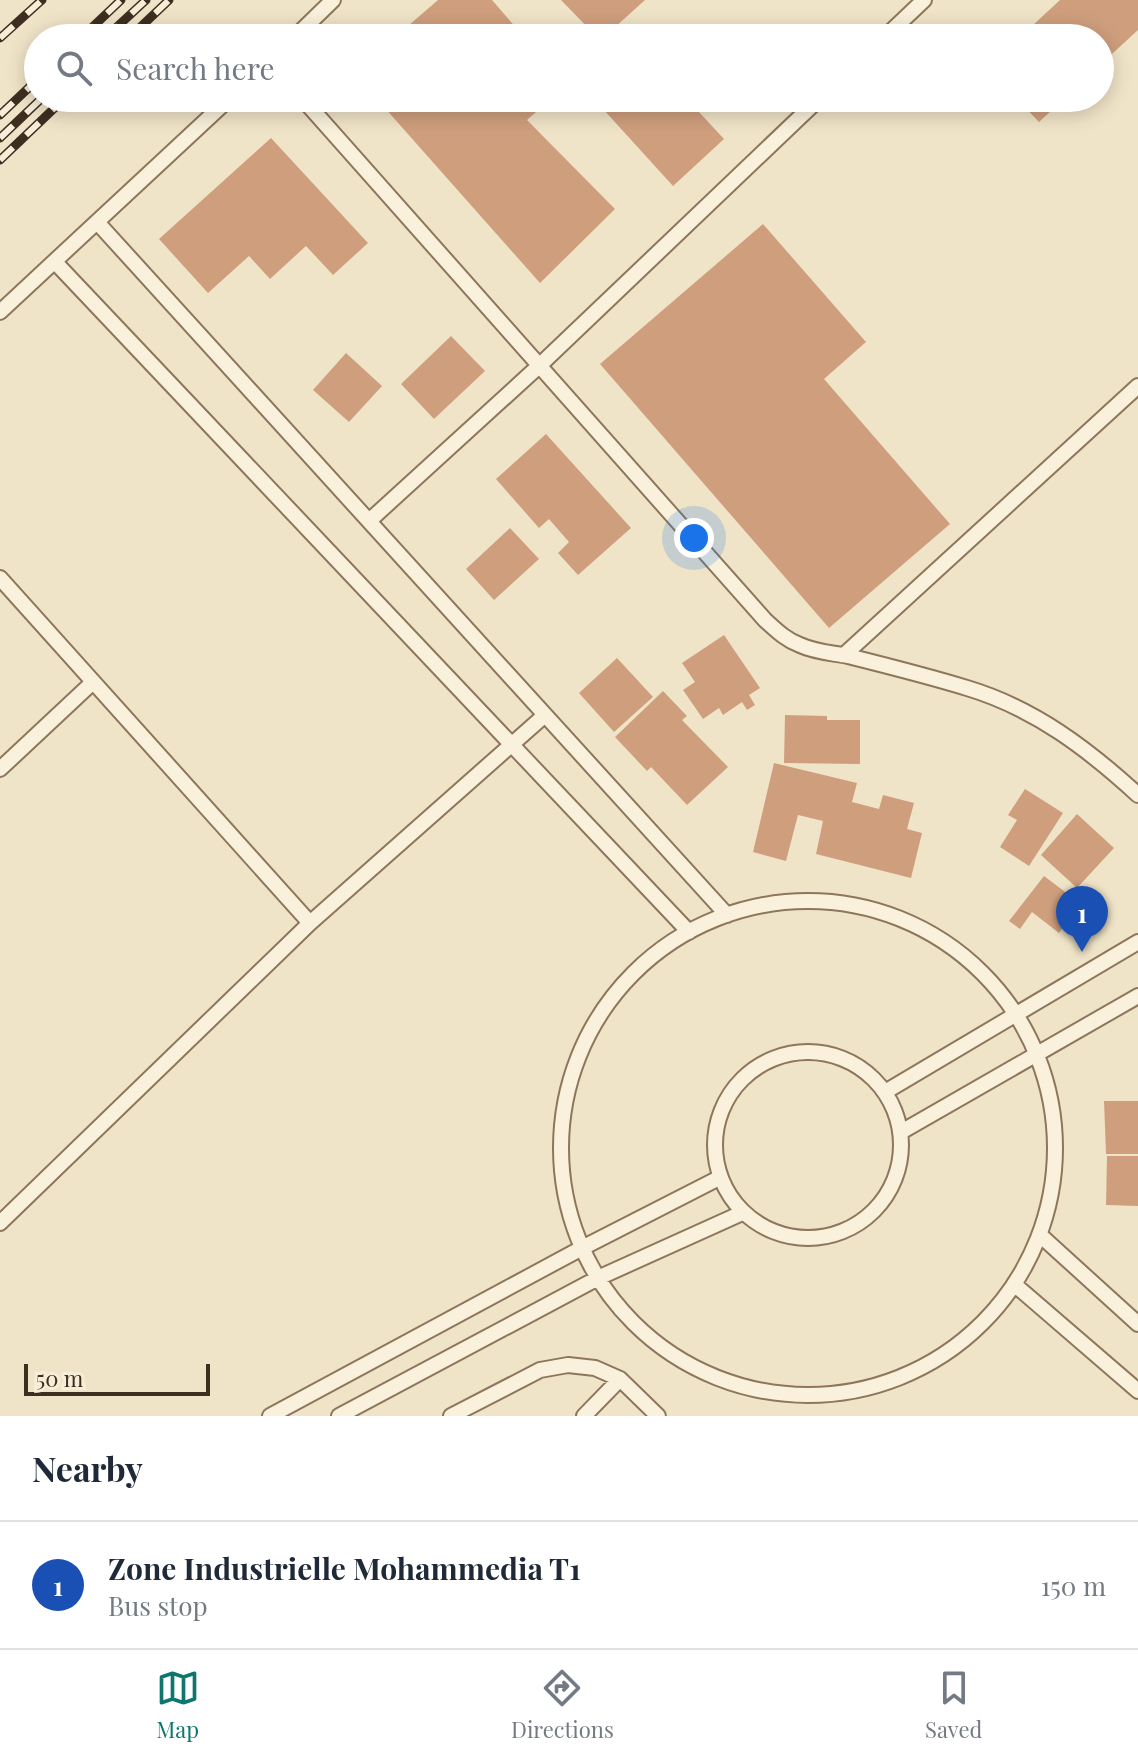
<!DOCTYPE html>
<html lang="en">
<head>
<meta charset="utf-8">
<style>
  :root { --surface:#fff; --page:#f2f2f3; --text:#1f2937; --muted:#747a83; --line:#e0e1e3; --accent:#0f766e }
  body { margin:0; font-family:"Playfair Display",serif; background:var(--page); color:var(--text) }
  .scale { position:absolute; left:24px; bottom:20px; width:186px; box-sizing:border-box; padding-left:8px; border:4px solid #3d2e20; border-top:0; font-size:22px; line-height:28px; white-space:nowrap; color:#3d2e20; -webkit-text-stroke:6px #f7eed8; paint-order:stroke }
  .you { position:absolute; left:694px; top:538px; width:28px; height:28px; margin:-20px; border:6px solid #fff; border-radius:50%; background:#1a73e8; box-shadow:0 0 0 12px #1a73e833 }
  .badge { display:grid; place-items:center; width:52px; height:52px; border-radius:50%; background:var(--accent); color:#fff; font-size:26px; font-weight:700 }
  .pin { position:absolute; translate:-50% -66px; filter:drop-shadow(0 2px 4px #0008) }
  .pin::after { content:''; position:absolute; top:42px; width:28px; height:24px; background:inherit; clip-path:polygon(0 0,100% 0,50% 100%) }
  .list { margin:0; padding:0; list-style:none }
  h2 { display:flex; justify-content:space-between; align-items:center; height:104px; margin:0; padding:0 32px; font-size:34px }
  h2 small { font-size:26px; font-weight:400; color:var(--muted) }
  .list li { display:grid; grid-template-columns:52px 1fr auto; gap:24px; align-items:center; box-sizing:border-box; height:128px; padding:0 32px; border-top:2px solid var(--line) }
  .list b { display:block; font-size:30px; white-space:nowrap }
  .list p { margin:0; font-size:26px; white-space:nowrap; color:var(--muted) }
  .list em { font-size:26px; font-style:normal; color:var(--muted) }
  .icon { flex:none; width:44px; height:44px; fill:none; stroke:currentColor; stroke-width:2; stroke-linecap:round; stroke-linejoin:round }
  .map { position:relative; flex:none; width:1138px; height:1416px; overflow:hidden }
  .search { position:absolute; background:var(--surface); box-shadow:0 4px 20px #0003; left:24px; right:24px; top:24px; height:88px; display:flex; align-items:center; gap:20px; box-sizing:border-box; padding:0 28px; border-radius:44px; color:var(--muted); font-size:30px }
  .sheet { height:232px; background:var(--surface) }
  nav { display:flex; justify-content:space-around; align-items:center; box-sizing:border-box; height:112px; border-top:2px solid var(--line); background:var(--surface); font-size:22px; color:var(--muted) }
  nav a { display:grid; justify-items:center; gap:4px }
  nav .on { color:var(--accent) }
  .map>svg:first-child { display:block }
  .building { fill:#cf9f7d }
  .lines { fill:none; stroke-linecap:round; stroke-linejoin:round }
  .service-casing { stroke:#8d765c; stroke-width:18 }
  .service { stroke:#faf1dc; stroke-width:14 }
  .rail-casing { stroke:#3d2e20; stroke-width:9 }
  .rail { stroke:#f7eed8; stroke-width:6; stroke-dasharray:18; stroke-linecap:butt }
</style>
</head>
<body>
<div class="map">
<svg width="1138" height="1416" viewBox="0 0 1138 1416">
  <rect width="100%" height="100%" fill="#f0e4c8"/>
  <path class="building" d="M438,0H492L525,38H394Z
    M561,0H645L603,38H598Z
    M1060,0H1138V30L1100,65V38H1019Z
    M376,98H552L527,120L615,209L540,283Z
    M593,98H686L724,139L673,186Z
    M1016,98H1065L1039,122Z
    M271,138L368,243L333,275L306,246L270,279L249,256L208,293L159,239Z
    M763,224L866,342L824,379L950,524L829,628L600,364Z
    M451,336L485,371L434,419L401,384Z
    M346,353L382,386L349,422L313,390Z
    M546,434L631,528L578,575L558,553L569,542L549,519L539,528L496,479Z
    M510,528L539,559L494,600L466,569Z
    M724,635L760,688L749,695L755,705L747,710L742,702L723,715L719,708L703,719L683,690L695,682L682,663Z
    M617,658L653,697L614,732L579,693Z
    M663,691L687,716L682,720L728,767L687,805L651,767L647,771L615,737Z
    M785,715L827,716V720H860V764L784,763Z
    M774,763L857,783L852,802L879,809L883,795L914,803L907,829L922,833L911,878L816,854L823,821L798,815L786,861L753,852Z
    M1025,789L1063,813L1029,866L1000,847L1017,820L1008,815Z
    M1077,814L1114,848L1077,888L1041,855Z
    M1044,876L1081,904L1059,933L1032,912L1020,929L1009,921Z
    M1104,1101H1138V1154H1106Z
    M1107,1156H1138V1206L1106,1205Z"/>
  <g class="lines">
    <defs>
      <path id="service" d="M294,38L333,0
        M884,38L924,0
        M302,98L765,620C776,630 786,640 800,645C815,652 832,653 848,656C888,666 928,676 967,688C1034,708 1088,749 1138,795
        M97,222L727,915
        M55,262L689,932
        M0,312L230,98
        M369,521L540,365L820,98
        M0,578L310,923
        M844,655L1138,386
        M0,769L93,682
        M561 1148a247 247 0 1 1 494 0a247 247 0 1 1-494 0Z
        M715 1145a93 93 0 1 1 186 0a93 93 0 1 1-186 0Z
        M885,1092L1138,942
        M901,1132L1138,996
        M0,1223L310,923L545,715
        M1040,1235L1138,1324
        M1014,1284L1138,1391
        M270,1416L582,1248L719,1178
        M339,1416L598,1278L742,1213
        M451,1416L540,1370L568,1365L595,1368L620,1379L658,1416
        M584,1416L620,1379"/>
    </defs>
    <use href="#service" class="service-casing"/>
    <use href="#service" class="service"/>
    <defs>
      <path id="rail" d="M0,38L42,0
        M81,38L121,0
        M105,38L146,0
        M129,38L169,0
        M0,115L38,79
        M0,138L42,98
        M0,160L65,98"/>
    </defs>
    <use href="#rail" class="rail-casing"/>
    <use href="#rail" class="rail"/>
  </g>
</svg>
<div class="scale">50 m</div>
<div class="you"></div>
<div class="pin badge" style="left:1082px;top:952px;background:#1a4fb4">1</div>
<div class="search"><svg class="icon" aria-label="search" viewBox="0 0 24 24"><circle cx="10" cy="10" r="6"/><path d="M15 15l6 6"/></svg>Search here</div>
</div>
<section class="sheet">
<h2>Nearby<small></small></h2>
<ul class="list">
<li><span class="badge" style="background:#1a4fb4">1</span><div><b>Zone Industrielle Mohammedia T1</b><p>Bus stop</p></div><em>150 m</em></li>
</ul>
</section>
<nav>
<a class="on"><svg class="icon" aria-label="map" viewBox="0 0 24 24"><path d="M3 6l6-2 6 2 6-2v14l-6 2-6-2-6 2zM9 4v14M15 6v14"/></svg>Map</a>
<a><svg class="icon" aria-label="directions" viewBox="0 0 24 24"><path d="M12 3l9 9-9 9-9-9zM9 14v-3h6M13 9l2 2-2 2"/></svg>Directions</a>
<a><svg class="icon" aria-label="saved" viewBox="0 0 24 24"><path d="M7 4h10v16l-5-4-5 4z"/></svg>Saved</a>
</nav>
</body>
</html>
